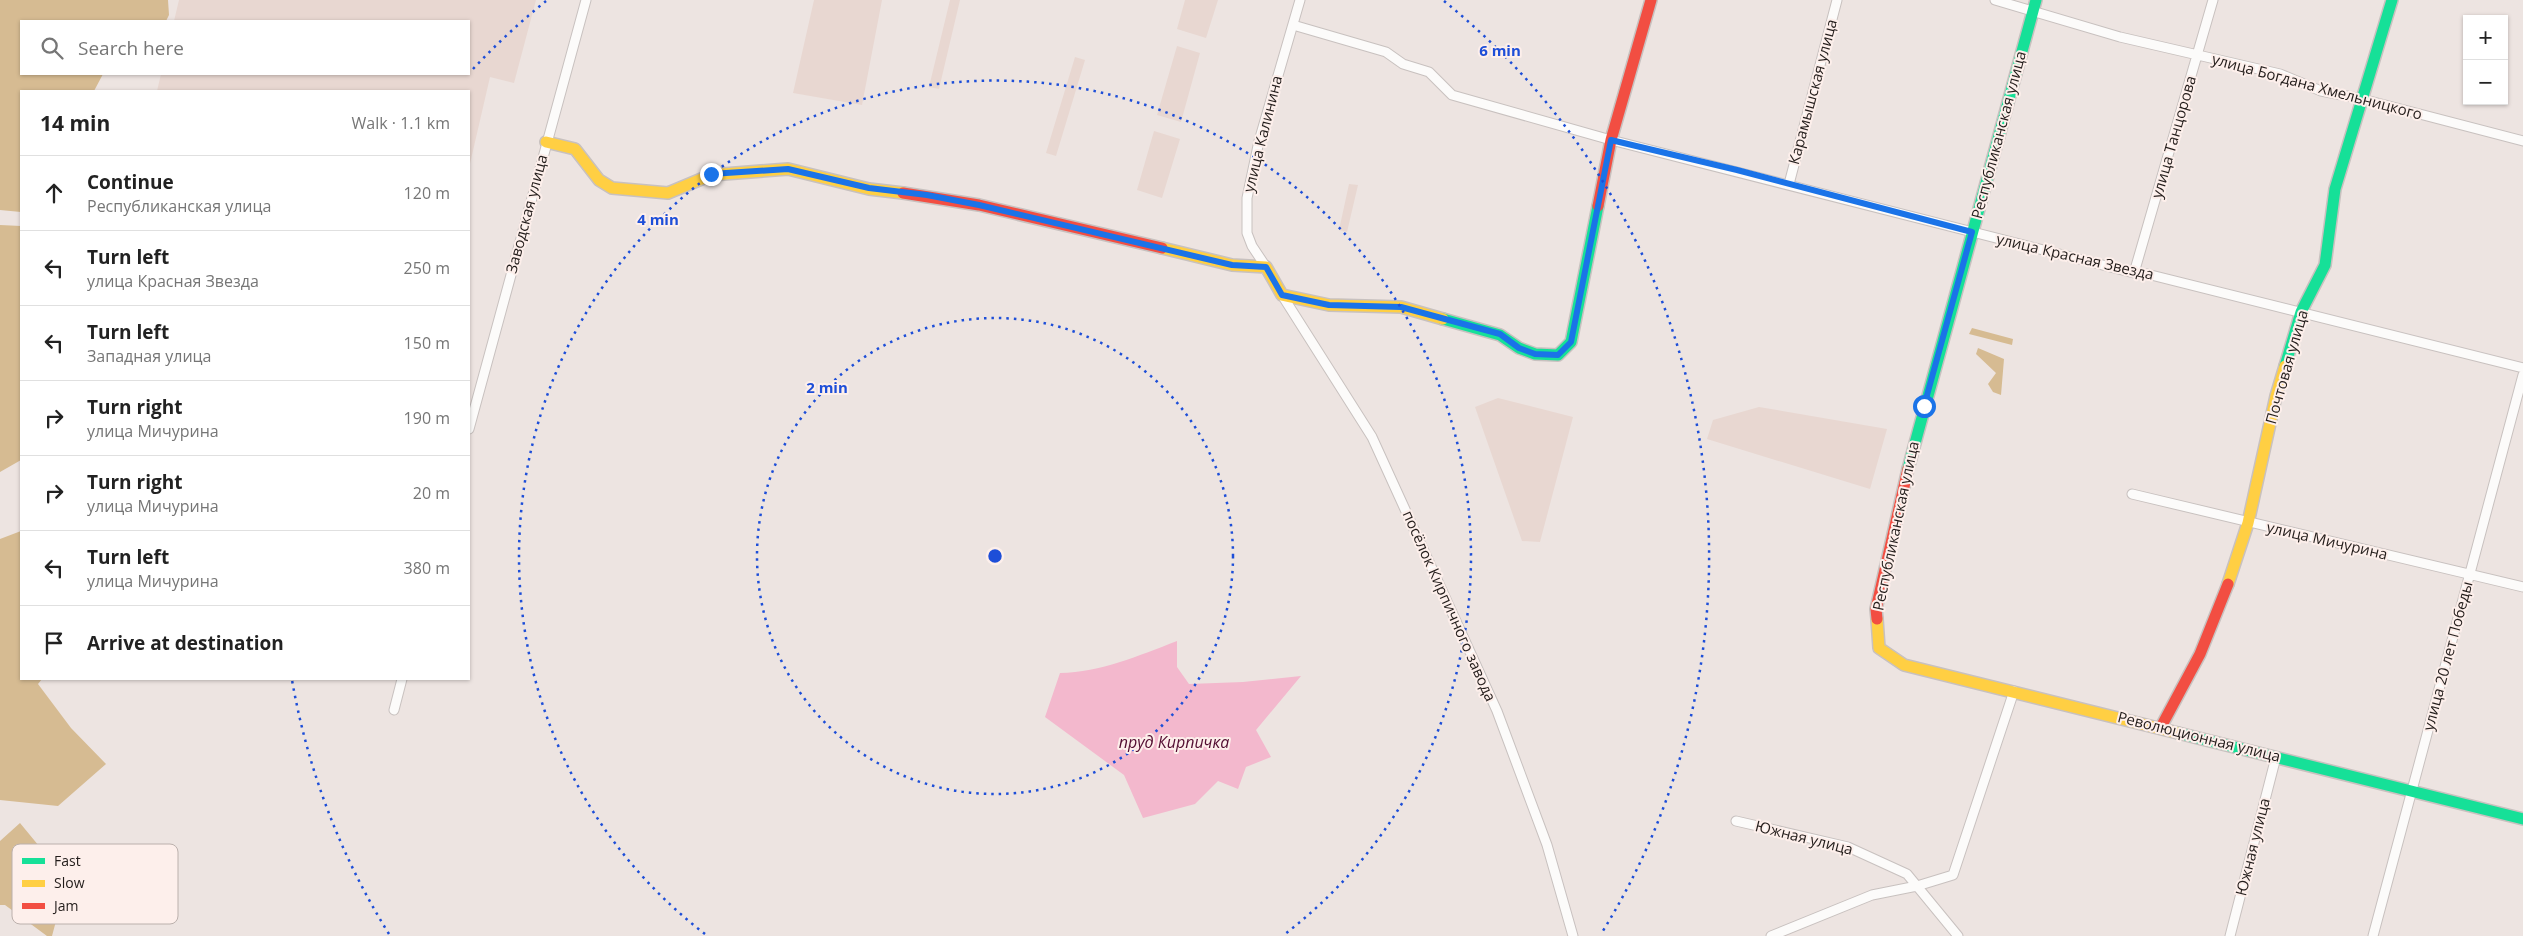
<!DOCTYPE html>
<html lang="en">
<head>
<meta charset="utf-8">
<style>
  :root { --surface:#fff; --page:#f2f2f2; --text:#222; --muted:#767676; --line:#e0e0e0 }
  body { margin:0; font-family:"Open Sans",sans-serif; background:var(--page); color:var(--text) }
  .controls { position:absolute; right:15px; top:15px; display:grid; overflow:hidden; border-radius:0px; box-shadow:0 1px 4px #0004 }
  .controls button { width:45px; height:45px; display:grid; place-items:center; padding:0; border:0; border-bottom:1px solid var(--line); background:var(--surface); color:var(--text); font:25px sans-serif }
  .stop { position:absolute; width:15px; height:15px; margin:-11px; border:4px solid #1a73e8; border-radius:50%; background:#fff }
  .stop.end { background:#1a73e8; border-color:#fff; box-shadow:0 1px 5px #0008 }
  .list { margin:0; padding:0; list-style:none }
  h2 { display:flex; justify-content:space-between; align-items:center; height:65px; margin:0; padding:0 20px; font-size:21px }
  h2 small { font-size:16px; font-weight:400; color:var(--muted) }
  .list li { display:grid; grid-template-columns:32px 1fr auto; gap:15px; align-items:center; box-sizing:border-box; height:75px; padding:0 20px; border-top:1px solid var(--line) }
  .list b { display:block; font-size:19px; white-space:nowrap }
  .list p { margin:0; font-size:16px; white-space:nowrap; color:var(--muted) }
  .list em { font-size:16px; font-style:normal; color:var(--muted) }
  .icon { flex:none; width:28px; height:28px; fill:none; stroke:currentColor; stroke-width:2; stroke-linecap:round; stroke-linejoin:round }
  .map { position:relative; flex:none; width:2523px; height:936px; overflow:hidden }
  .search { position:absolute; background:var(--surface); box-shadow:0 1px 4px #0004; left:20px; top:20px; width:450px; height:55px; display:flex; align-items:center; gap:12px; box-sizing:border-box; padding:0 18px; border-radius:0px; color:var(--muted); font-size:19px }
  .panel { position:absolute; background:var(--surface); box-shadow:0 1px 4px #0004; left:20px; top:90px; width:450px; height:590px; border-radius:0px }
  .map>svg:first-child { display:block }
  .built { fill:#e8d7d1 }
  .forest { fill:#d6bb92 }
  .water { fill:#f3b8cd }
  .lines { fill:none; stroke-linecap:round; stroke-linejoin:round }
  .street-casing { stroke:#c8c1bf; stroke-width:11 }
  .fast-casing { stroke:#c8c1bf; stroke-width:14 }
  .slow-casing { stroke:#c8c1bf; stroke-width:14 }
  .jam-casing { stroke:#c8c1bf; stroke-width:14 }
  .street { stroke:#fcfbfa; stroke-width:9 }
  .fast { stroke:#16e098; stroke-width:11 }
  .slow { stroke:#ffcf43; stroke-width:11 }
  .jam { stroke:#f24e42; stroke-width:11 }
  .route { stroke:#1a73e8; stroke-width:6 }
  .ring { fill:none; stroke:#1d4ed8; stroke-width:2.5; stroke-dasharray:2.5 5 }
  .labels { text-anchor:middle; stroke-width:4; stroke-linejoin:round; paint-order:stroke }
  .street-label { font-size:15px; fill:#221c1a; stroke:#fdefeb }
  .water-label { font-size:16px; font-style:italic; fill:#530d31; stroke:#fdefeb }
  .key { fill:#fdefeb; stroke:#bbb0ac; stroke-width:1 }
  .key-label { font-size:14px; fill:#221c1a }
  .centre { fill:#1d4ed8; stroke:#fdefeb; stroke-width:2.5 }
  .ring-label { font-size:15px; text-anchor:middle; font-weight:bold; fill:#1d4ed8; stroke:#fdefeb; stroke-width:4; stroke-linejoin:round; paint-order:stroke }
</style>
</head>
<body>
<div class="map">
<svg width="2523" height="936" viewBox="0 0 2523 936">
  <rect width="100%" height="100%" fill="#ede4e1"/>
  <path class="built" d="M179,0H536L514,83L490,77L469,168V91H157L161,74H469V21H174Z
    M814,0H882L862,105L793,93Z
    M950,0H960L939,89L929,87Z
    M1185,0H1218L1206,38L1177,29Z
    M1177,46L1200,53L1181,122L1157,115Z
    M1075,57L1085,60L1056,156L1046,153Z
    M1154,131L1180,139L1162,198L1137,190Z
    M1349,184L1358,185L1347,232L1339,230Z
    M1498,398L1573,417L1540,542L1522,541L1475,407Z
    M1759,407L1887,429L1870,489L1707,439L1713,420Z"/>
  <path class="forest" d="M0,0H168L169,15L166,21H21V74H103L94,91H21V212L0,210Z
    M0,225L21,226V460L0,472Z
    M1972,328L2013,339L2012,345L1969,334Z
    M1978,348L2004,359L2001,395L1993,392L1988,384L1996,373L1976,354Z
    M21,531V679H42L38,684L71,728L106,764L58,806L0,800V539Z
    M20,823L67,880L52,936H47L5,905H0V841Z"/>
  <path class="water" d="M1177,641V667L1189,684L1243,682L1301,676L1256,730L1271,757L1246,767L1238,789L1218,781L1195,804L1143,818L1124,775L1045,717L1060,673C1101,672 1138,656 1177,641Z"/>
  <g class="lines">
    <defs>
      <path id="street" d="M1995,0L2120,37L2280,74L2321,91L2362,99L2523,141
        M1293,25L1386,52L1403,64L1429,72L1452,95L1611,140L2134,273L2147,274L2523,368
        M1789,184L1837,0
        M1266,267L1252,246L1247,233V198L1259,141L1300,0
        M2134,273L2213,0
        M1282,295L1372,437L1497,711L1547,845L1573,936
        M469,429L586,0
        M2132,494L2523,587
        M394,710L402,679
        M1736,821L1848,847L1907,874L1958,936
        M1771,936L1872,895L1917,886L1953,875L2014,691
        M2230,936L2276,757
        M2373,936L2523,375"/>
      <path id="fast" d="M1443,319L1500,335L1519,348L1535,354L1558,355L1571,342L1598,206
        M2285,366L2301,312L2325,265L2335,189L2392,0
        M1908,469L2036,0
        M2178,733L2523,819"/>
      <path id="slow" d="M546,142L575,149L599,180L612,188L668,193L711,175L788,169L869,189L903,193
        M1162,248L1232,265L1266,267L1282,295L1329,305L1401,307L1443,319
        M2228,584L2248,523L2276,396L2285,366
        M1877,619L1879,648L1904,665L2178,733"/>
      <path id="jam" d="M903,193L979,205L1162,248
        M1598,206L1611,140L1651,0
        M1877,619L1876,609L1908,469
        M2161,727L2200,654L2228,584"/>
    </defs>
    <use href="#street" class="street-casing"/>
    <use href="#fast" class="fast-casing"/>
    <use href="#slow" class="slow-casing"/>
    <use href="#jam" class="jam-casing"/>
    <use href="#street" class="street"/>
    <use href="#fast" class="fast"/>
    <use href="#slow" class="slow"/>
    <use href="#jam" class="jam"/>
  </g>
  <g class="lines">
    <path class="route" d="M711,174L788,169L869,188L927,195L979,205L1232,265L1266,267L1282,295L1329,305L1401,307L1500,334L1519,348L1535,354L1558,355L1571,342L1611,140L1737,170L1972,232L1924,406"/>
  </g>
  <g class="ring">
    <circle cx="995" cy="556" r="238"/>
    <path d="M705 934A476 476 0 1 1 1285 934"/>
    <path d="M389 934A714 714 0 0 1 292 680M473 69A714 714 0 0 1 546 1M1444 1A714 714 0 0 1 1601 934"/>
  </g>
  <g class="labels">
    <g class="street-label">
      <text transform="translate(2317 87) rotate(15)" y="5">улица Богдана Хмельницкого</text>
      <text transform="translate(1813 92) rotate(-75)" y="5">Карамышская улица</text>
      <text transform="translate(1263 134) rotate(-76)" y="5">улица Калинина</text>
      <text transform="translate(1999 135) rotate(-75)" y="5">Республиканская улица</text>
      <text transform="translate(2174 137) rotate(-74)" y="5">улица Танцорова</text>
      <text transform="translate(527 214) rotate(-75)" y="5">Заводская улица</text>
      <text transform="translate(2075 257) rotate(13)" y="5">улица Красная Звезда</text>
      <text transform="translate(2287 367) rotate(-74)" y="5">Почтовая улица</text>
      <text transform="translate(1896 526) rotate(-78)" y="5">Республиканская улица</text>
      <text transform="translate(2327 541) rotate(13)" y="5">улица Мичурина</text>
      <text transform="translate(1449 606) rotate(66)" y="5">посёлок Кирпичного завода</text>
      <text transform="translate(2448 656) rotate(-75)" y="5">улица 20 лет Победы</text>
      <text transform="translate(2199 737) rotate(14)" y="5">Революционная улица</text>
      <text transform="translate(1804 838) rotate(14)" y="5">Южная улица</text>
      <text transform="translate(2253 847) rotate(-76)" y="5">Южная улица</text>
    </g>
    <g class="water-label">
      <text x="1174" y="748">пруд Кирпичка</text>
    </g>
  </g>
  <rect x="12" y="844" width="166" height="80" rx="8" class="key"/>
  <rect x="22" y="858" width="23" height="6" fill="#16e098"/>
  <rect x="22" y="880" width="23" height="7" fill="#ffcf43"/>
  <rect x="22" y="903" width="23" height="6" fill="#f24e42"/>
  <g class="key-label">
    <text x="54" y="866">Fast</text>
    <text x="54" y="888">Slow</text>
    <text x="54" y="911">Jam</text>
  </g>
  <circle cx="995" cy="556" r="8" class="centre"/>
  <g class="ring-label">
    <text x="1500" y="56">6 min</text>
    <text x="658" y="225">4 min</text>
    <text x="827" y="393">2 min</text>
  </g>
</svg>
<div class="controls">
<button>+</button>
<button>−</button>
</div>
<div class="stop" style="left:1924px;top:406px"></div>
<div class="stop end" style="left:711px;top:174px"></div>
<div class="search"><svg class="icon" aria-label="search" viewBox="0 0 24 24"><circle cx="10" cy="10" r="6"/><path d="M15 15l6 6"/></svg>Search here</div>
<section class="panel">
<h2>14 min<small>Walk · 1.1 km</small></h2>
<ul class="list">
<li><svg class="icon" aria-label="ahead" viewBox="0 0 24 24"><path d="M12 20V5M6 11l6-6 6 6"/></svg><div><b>Continue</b><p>Республиканская улица</p></div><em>120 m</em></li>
<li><svg class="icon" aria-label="left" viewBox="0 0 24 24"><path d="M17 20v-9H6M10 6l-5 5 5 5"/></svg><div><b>Turn left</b><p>улица Красная Звезда</p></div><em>250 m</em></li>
<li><svg class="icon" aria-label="left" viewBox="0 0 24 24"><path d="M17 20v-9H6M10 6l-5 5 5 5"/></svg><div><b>Turn left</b><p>Западная улица</p></div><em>150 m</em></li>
<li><svg class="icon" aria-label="right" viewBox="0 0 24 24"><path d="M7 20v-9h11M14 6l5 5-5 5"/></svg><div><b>Turn right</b><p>улица Мичурина</p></div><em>190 m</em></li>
<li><svg class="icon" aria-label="right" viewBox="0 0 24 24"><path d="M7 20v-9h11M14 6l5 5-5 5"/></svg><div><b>Turn right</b><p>улица Мичурина</p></div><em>20 m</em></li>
<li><svg class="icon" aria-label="left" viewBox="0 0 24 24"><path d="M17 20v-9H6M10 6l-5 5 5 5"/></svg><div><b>Turn left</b><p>улица Мичурина</p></div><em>380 m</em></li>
<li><svg class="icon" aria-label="arrive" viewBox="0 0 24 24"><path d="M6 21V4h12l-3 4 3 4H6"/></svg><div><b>Arrive at destination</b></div></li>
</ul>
</section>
</div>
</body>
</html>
